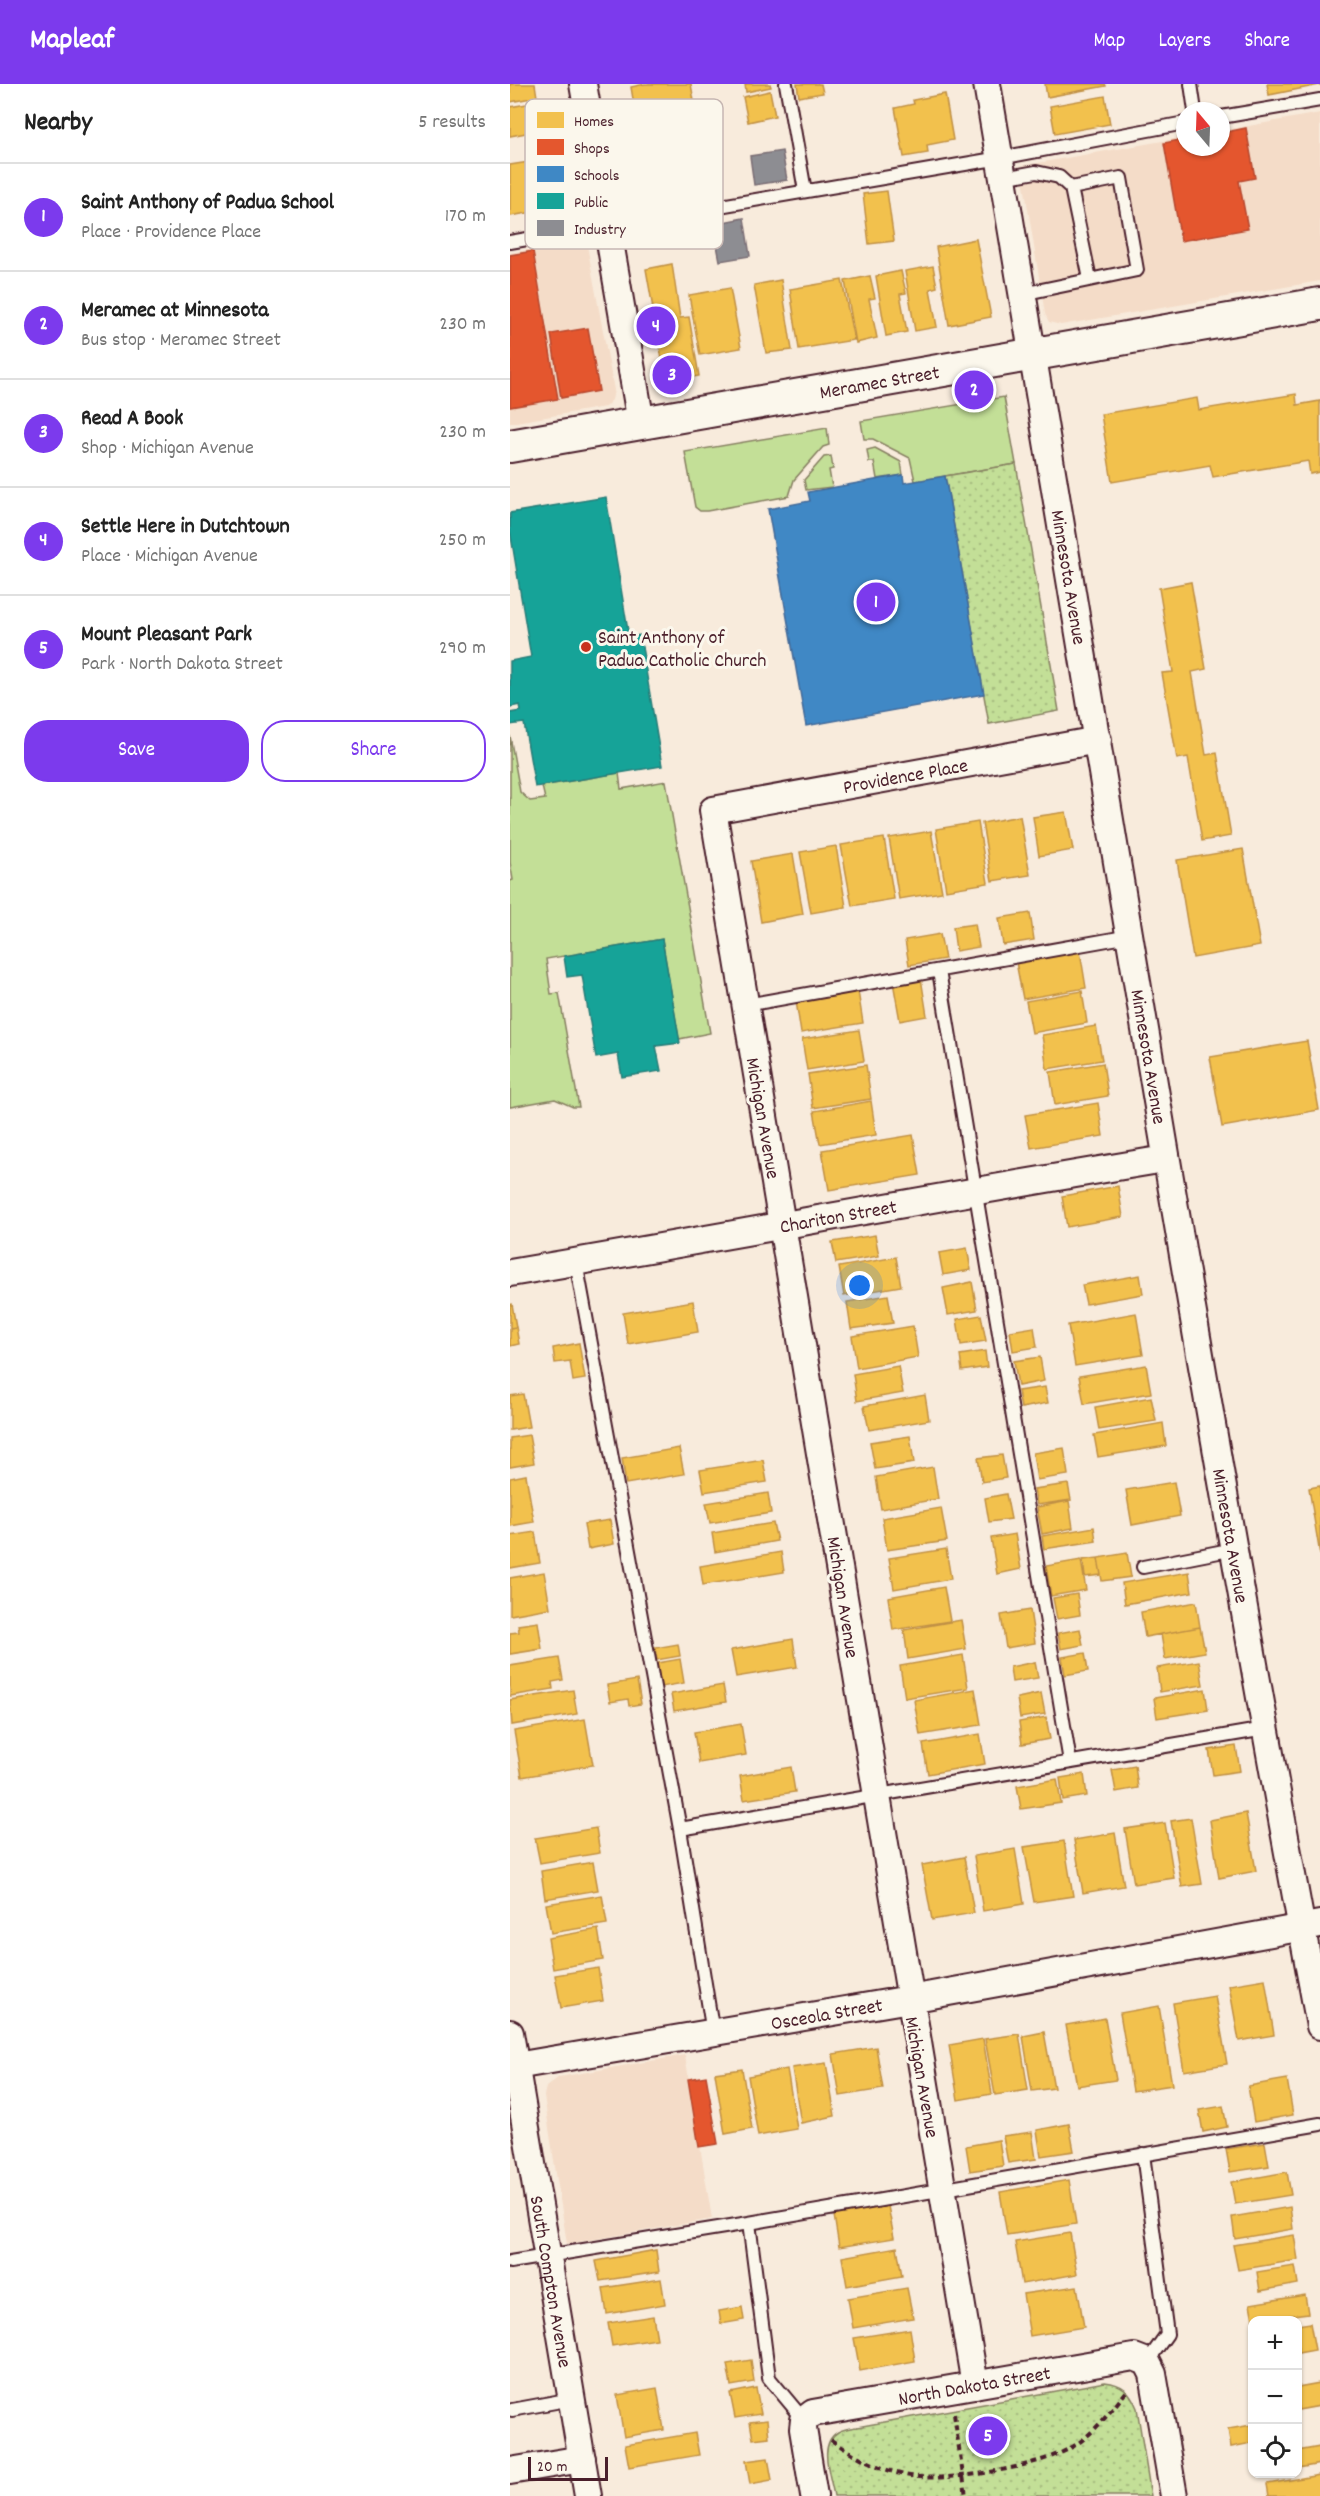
<!DOCTYPE html>
<html lang="en">
<head>
<meta charset="utf-8">
<style>
  :root { --surface:#fff; --page:#f2f2f2; --text:#222; --muted:#767676; --line:#e0e0e0; --accent:#7c3aed }
  body { margin:0; font-family:Dekko,sans-serif; background:var(--page); color:var(--text) }
  .controls { position:absolute; right:18px; bottom:18px; display:grid; overflow:hidden; border-radius:12px; box-shadow:0 2px 4px #0004 }
  .controls button { width:54px; height:54px; display:grid; place-items:center; padding:0; border:0; border-bottom:2px solid var(--line); background:var(--surface); color:var(--text); font:30px sans-serif }
  .compass { position:absolute; left:666px; top:18px; width:54px; height:54px; border-radius:50%; background:var(--surface); box-shadow:0 2px 4px #0004; rotate:341deg }
  .scale { position:absolute; left:18px; bottom:15px; width:80px; box-sizing:border-box; padding-left:6px; border:3px solid #4a1f2b; border-top:0; font-size:16px; line-height:21px; white-space:nowrap; color:#4a1f2b; -webkit-text-stroke:4px #fbf7ec; paint-order:stroke }
  .you { position:absolute; left:350px; top:1202px; width:21px; height:21px; margin:-15px; border:4px solid #fff; border-radius:50%; background:#1a73e8; box-shadow:0 0 0 9px #1a73e833 }
  .badge { display:grid; place-items:center; width:39px; height:39px; border-radius:50%; background:var(--accent); color:#fff; font-size:20px; font-weight:700 }
  .pin { position:absolute; translate:-50% -50%; border:3px solid #fff; box-shadow:0 2px 6px #0006 }
  .list { margin:0; padding:0; list-style:none }
  h2 { display:flex; justify-content:space-between; align-items:center; height:78px; margin:0; padding:0 24px; font-size:26px }
  h2 small { font-size:20px; font-weight:400; color:var(--muted) }
  .list li { display:grid; grid-template-columns:39px 1fr auto; gap:18px; align-items:center; box-sizing:border-box; height:108px; padding:0 24px; border-top:2px solid var(--line) }
  .list b { display:block; font-size:22px; white-space:nowrap }
  .list p { margin:0; font-size:20px; white-space:nowrap; color:var(--muted) }
  .list em { font-size:20px; font-style:normal; color:var(--muted) }
  .actions { display:flex; gap:12px; padding:18px 24px }
  .actions a { flex:1; padding:14px 0; border:2px solid var(--accent); border-radius:24px; text-align:center; font-size:21px; color:var(--accent) }
  .actions .main { background:var(--accent); color:#fff }
  .icon { flex:none; width:33px; height:33px; fill:none; stroke:currentColor; stroke-width:2; stroke-linecap:round; stroke-linejoin:round }
  .map { position:relative; flex:none; width:810px; height:2412px; overflow:hidden }
  header { display:flex; align-items:center; gap:36px; box-sizing:border-box; height:84px; padding:0 30px; background:var(--accent); color:#fff }
  header strong { font-size:28px }
  nav { display:flex; gap:33px; margin-inline-start:auto; font-size:21px }
  main { display:flex }
  aside { flex:1; background:var(--surface) }
  .map>svg:first-child { display:block }
  .built { fill:#f4dcc8 }
  .green { fill:#c3df97; stroke:#867f61; stroke-width:1.5 }
  .park { fill:url(#park-dots); stroke:#867f61; stroke-width:1.5 }
  .homes { fill:#f2c14e; stroke:#c09044; stroke-width:1.5 }
  .shops { fill:#e4572e; stroke:#b6462d; stroke-width:1.5 }
  .schools { fill:#3f88c5; stroke:#426897; stroke-width:1.5 }
  .public { fill:#17a398; stroke:#267b77; stroke-width:1.5 }
  .industry { fill:#8d8d92; stroke:#796c73; stroke-width:1.5 }
  .lines { fill:none; stroke-linecap:round; stroke-linejoin:round }
  .service-casing { stroke:#4a1f2b; stroke-width:16 }
  .minor-casing { stroke:#4a1f2b; stroke-width:30 }
  .tertiary-casing { stroke:#4a1f2b; stroke-width:36 }
  .path { stroke:#4a1f2b; stroke-width:4; stroke-dasharray:6 4.5; stroke-linecap:butt }
  .service { stroke:#fbf7ec; stroke-width:12 }
  .minor { stroke:#fbf7ec; stroke-width:26 }
  .tertiary { stroke:#fbf7ec; stroke-width:32 }
  .poi-dot { fill:#c8321e; stroke:#fbf7ec; stroke-width:2 }
  .labels { text-anchor:middle; stroke-width:6; stroke-linejoin:round; paint-order:stroke }
  .street-label { font-size:20px; fill:#4a1f2b; stroke:#fbf7ec }
  .poi-label { font-size:20px; fill:#4a1f2b; stroke:#fbf7ec; text-anchor:start }
  .key { fill:#fbf7ec; stroke:#c6b6b2; stroke-width:1.5 }
  .key-label { font-size:16px; fill:#4a1f2b }
</style>
</head>
<body>
<header>
<strong>Mapleaf</strong>
<nav><a>Map</a><a>Layers</a><a>Share</a></nav>
</header>
<main>
<aside>
<h2>Nearby<small>5 results</small></h2>
<ul class="list">
<li><span class="badge">1</span><div><b>Saint Anthony of Padua School</b><p>Place · Providence Place</p></div><em>170 m</em></li>
<li><span class="badge">2</span><div><b>Meramec at Minnesota</b><p>Bus stop · Meramec Street</p></div><em>230 m</em></li>
<li><span class="badge">3</span><div><b>Read A Book</b><p>Shop · Michigan Avenue</p></div><em>230 m</em></li>
<li><span class="badge">4</span><div><b>Settle Here in Dutchtown</b><p>Place · Michigan Avenue</p></div><em>250 m</em></li>
<li><span class="badge">5</span><div><b>Mount Pleasant Park</b><p>Park · North Dakota Street</p></div><em>290 m</em></li>
</ul>
<div class="actions"><a class="main">Save</a><a>Share</a></div>
</aside>
<div class="map">
<svg width="810" height="2412" viewBox="0 0 810 2412">
  <defs>
    <pattern id="park-dots" width="8" height="8" patternUnits="userSpaceOnUse" patternTransform="scale(1.5)"><rect width="8" height="8" fill="#c3df97"/><path d="M2 2h.1M6 6h.1" fill="none" stroke="#a9bf82" stroke-width="1.8" stroke-linecap="round"/></pattern>
  </defs>
  <rect width="100%" height="100%" fill="#f8ebdc"/>
  <filter id="ink" filterUnits="userSpaceOnUse"><feTurbulence type="fractalNoise" baseFrequency=".0167" numOctaves="2"/><feDisplacementMap in="SourceGraphic" scale="12" xChannelSelector="R" yChannelSelector="G"/><feConvolveMatrix kernelMatrix="1 2 1 2 8 2 1 2 1" color-interpolation-filters="sRGB"/></filter>
  <g filter="url(#ink)">
    <path class="built" d="M810,29V197L551,241L539,238L535,230L511,82L675,53V63H711V47Z
      M76,156L104,306L102,316L95,323L0,339V169Z
      M175,1971L202,2135L57,2160L34,2012L36,2003L49,1993Z"/>
    <path class="green" d="M494,313L506,380L405,397L400,374L363,355H354L351,337Z
      M317,344L319,361L313,363L284,396L279,412L197,427H190L185,423L175,368Z
      M365,364L391,378L393,391L367,395L364,378H359L357,366Z
      M321,372L323,385L319,386L322,403L296,406L294,396L314,373Z
      M0,652L10,708L20,717L35,715L32,702L109,689L111,705L156,697L200,949L169,955L152,855L36,875L41,910L49,909L69,1023H63L45,1015L0,1023V797L3,796L0,778Z"/>
    <path class="park" d="M506,380L549,627L479,640L435,392Z
      M595,2298C613,2300 620,2307 627,2324L641,2412H324C321,2393 307,2360 328,2348C333,2345 341,2344 347,2343Z"/>
    <path class="homes" d="M0,0H25L27,13L0,18Z
      M135,0H181L184,17L125,27L121,3Z
      M235,0H260L261,3L236,8Z
      M287,0H311L313,9L289,13Z
      M535,0H595L596,2L537,13Z
      M757,0H810V1L759,11Z
      M260,7L265,32L238,38L233,13Z
      M435,10L443,56L417,61L418,69L394,73L385,24L404,20L403,16Z
      M595,12L600,40L545,50L540,22Z
      M22,19L27,47L0,52V23Z
      M32,76L41,125L0,132V81Z
      M377,107L384,157L359,160L353,110Z
      M466,155L481,233L439,241L426,163Z
      M162,180L170,234L179,233L189,292L156,298L136,185Z
      M423,182L427,203L420,205L427,243L405,247L395,187Z
      M391,187L396,209L390,210L397,248L376,252L366,192Z
      M360,192L365,214L359,215L367,254L346,259L335,197Z
      M271,196L282,266L256,269L244,201Z
      M332,196L344,256L289,265L280,205Z
      M220,204L231,264L190,271L179,211Z
      M786,310L787,321L810,317V388L800,390L798,377L703,393L700,381L602,398L591,330L687,314L689,326Z
      M681,498L696,585L682,588L696,671L707,669L721,752L692,757L678,673L667,675L652,589L663,588L649,504Z
      M556,728L563,766L529,772L523,733Z
      M510,732L520,791L482,797L472,739Z
      M468,738L478,799L436,806L426,745Z
      M421,747L432,808L389,815L379,754Z
      M374,754L384,815L342,822L331,761Z
      M326,762L336,823L301,829L290,768Z
      M733,765L750,862L683,874L667,776Z
      M283,770L293,830L251,838L241,777Z
      M520,829L524,856L493,861L489,834Z
      M465,840L469,863L446,867L443,843Z
      M430,850L435,875L399,881L395,856Z
      M570,867L576,904L513,915L506,878Z
      M411,894L417,932L390,937L383,898Z
      M348,907L353,939L291,949L286,917Z
      M572,907L577,939L522,949L516,917Z
      M586,942L592,976L537,985L532,951Z
      M349,946L354,977L297,986L292,955Z
      M797,957L809,1026L712,1043L700,973Z
      M593,979L598,1012L545,1021L540,988Z
      M356,981L361,1015L303,1024L298,990Z
      M361,1017L366,1051L310,1060L304,1027Z
      M588,1019L593,1052L521,1064L515,1031Z
      M403,1051L410,1091L319,1106L312,1066Z
      M608,1102L613,1133L557,1143L552,1112Z
      M365,1151L369,1172L326,1179L322,1158Z
      M457,1164L461,1186L433,1191L429,1169Z
      M386,1173L391,1202L334,1212L329,1183Z
      M630,1191L633,1210L576,1220L572,1201Z
      M462,1198L467,1226L438,1231L433,1204Z
      M378,1211L383,1239L341,1245L337,1218Z
      M183,1217L188,1248L118,1260L113,1229Z
      M2,1220L6,1243L0,1244V1221Z
      M626,1229L633,1271L565,1282L558,1241Z
      M471,1231L476,1257L451,1261L447,1235Z
      M403,1242L408,1273L347,1284L342,1252Z
      M6,1243L9,1260L0,1262V1244Z
      M524,1243L527,1263L503,1267L500,1247Z
      M69,1259L75,1295L63,1297L60,1277L45,1279L43,1264Z
      M475,1267L477,1283L452,1287L450,1271Z
      M530,1273L534,1297L508,1302L504,1277Z
      M636,1281L641,1309L574,1320L569,1292Z
      M388,1282L393,1309L347,1317L343,1290Z
      M535,1303L538,1319L511,1324L508,1307Z
      M13,1310L19,1343L0,1346V1312Z
      M415,1311L419,1336L359,1346L354,1322Z
      M641,1313L646,1337L589,1346L585,1323Z
      M653,1339L656,1362L588,1373L584,1351Z
      M19,1351L24,1379L0,1383V1354Z
      M400,1352L404,1379L365,1385L360,1358Z
      M169,1364L174,1390L116,1400L112,1374Z
      M554,1364L558,1391L527,1396L523,1369Z
      M492,1371L496,1394L472,1398L468,1374Z
      M253,1376L257,1398L194,1408L190,1386Z
      M423,1383L428,1415L371,1425L366,1393Z
      M16,1391L24,1438L0,1442V1394Z
      M664,1398L670,1432L622,1441L616,1406Z
      M558,1400L561,1416L527,1421L524,1405Z
      M810,1402V1471L799,1404Z
      M258,1409L261,1429L200,1439L196,1419Z
      M496,1410L501,1435L479,1438L475,1414Z
      M559,1417L563,1444L532,1450L527,1423Z
      M431,1424L437,1457L377,1466L372,1434Z
      M100,1436L104,1460L78,1465L74,1440Z
      M263,1439L267,1457L205,1468L202,1449Z
      M584,1443L586,1457L534,1465L532,1452Z
      M25,1448L30,1479L0,1484V1452Z
      M505,1450L511,1485L487,1490L481,1454Z
      M436,1465L441,1495L384,1505L379,1474Z
      M271,1468L274,1488L193,1501L190,1482Z
      M617,1469L621,1493L592,1497L588,1474Z
      M588,1474L591,1491L575,1493L573,1476Z
      M571,1476L576,1506L541,1512L536,1482Z
      M34,1488L40,1524L0,1531V1494Z
      M679,1488L682,1508L615,1520L612,1499Z
      M434,1503L440,1537L383,1546L378,1513Z
      M567,1510L570,1531L547,1535L543,1514Z
      M686,1518L690,1543L635,1553L631,1528Z
      M520,1526L525,1559L496,1564L491,1531Z
      M451,1536L456,1565L398,1575L394,1546Z
      M28,1538L32,1565L0,1570V1549L9,1548L8,1541Z
      M690,1543L695,1568L655,1575L651,1550Z
      M570,1545L573,1561L551,1565L548,1549Z
      M283,1555L287,1583L226,1593L221,1566Z
      M168,1560L170,1572L147,1576L145,1564Z
      M575,1569L578,1587L555,1591L552,1573Z
      M453,1571L458,1604L395,1614L390,1582Z
      M49,1574L53,1596L42,1598L43,1605L0,1612V1582Z
      M170,1575L174,1599L151,1603L147,1579Z
      M689,1577L693,1601L650,1608L647,1584Z
      M525,1578L528,1594L502,1598L500,1583Z
      M127,1596L131,1620L119,1622L118,1615L100,1618L97,1601Z
      M213,1601L216,1618L164,1627L161,1610Z
      M465,1605L471,1641L410,1651L404,1616Z
      M695,1605L698,1626L647,1634L644,1614Z
      M63,1606L67,1630L2,1641L0,1616Z
      M531,1609L535,1630L510,1634L507,1614Z
      M536,1633L540,1655L512,1660L509,1638Z
      M75,1635L83,1681L12,1693L4,1647Z
      M231,1640L236,1671L189,1679L184,1648Z
      M470,1650L475,1680L418,1690L413,1660Z
      M726,1662L730,1687L703,1691L699,1666Z
      M625,1682L628,1704L606,1708L602,1686Z
      M281,1683L285,1708L234,1716L230,1692Z
      M574,1690L577,1712L553,1716L550,1694Z
      M547,1695L551,1719L511,1725L507,1702Z
      M736,1729L746,1787L709,1794L700,1736Z
      M681,1734L692,1800L672,1803L661,1737Z
      M655,1739L664,1794L624,1800L615,1745Z
      M86,1744L90,1769L30,1779L25,1754Z
      M605,1749L614,1802L573,1809L564,1756Z
      M554,1757L563,1812L524,1818L514,1763Z
      M505,1765L514,1820L473,1827L464,1772Z
      M454,1773L464,1829L422,1836L412,1781Z
      M83,1778L88,1806L35,1815L31,1787Z
      M92,1811L97,1840L41,1849L36,1820Z
      M88,1845L93,1876L43,1885L38,1854Z
      M88,1884L93,1917L51,1924L45,1891Z
      M755,1895L764,1951L729,1957L719,1901Z
      M705,1912L717,1980L674,1987L663,1919Z
      M649,1922L662,2001L623,2007L610,1929Z
      M595,1934L606,1996L567,2002L556,1941Z
      M534,1948L544,2004L522,2007L513,1952Z
      M509,1950L518,2006L485,2011L475,1955Z
      M473,1955L482,2010L448,2016L439,1961Z
      M366,1963L373,2005L330,2012L323,1970Z
      M316,1979L325,2032L291,2039L282,1984Z
      M232,1985L242,2045L215,2050L205,1989Z
      M277,1985L287,2045L248,2052L238,1992Z
      M777,1995L783,2031L744,2038L738,2002Z
      M713,2022L717,2043L693,2048L689,2026Z
      M559,2040L564,2067L531,2072L527,2046Z
      M522,2048L526,2075L498,2079L493,2052Z
      M489,2056L493,2082L460,2087L456,2062Z
      M755,2059L759,2082L720,2088L716,2065Z
      M777,2088L781,2111L725,2120L721,2098Z
      M559,2096L566,2140L497,2151L490,2108Z
      M378,2122L384,2154L329,2163L324,2131Z
      M780,2123L783,2145L725,2155L722,2133Z
      M560,2149L567,2190L512,2200L505,2158Z
      M784,2151L788,2176L728,2186L723,2161Z
      M387,2163L392,2192L337,2202L332,2173Z
      M146,2166L149,2188L90,2197L86,2177Z
      M785,2182L788,2200L750,2207L747,2188Z
      M151,2195L155,2220L97,2230L93,2204Z
      M567,2202L574,2243L520,2252L513,2210Z
      M397,2204L403,2234L343,2244L338,2214Z
      M795,2211L798,2229L743,2236L740,2220Z
      M232,2223L234,2236L211,2240L209,2227Z
      M143,2232L147,2255L102,2262L98,2239Z
      M800,2239L805,2266L788,2269V2241Z
      M400,2245L405,2277L350,2287L344,2254Z
      M241,2276L244,2298L221,2302L217,2280Z
      M810,2299V2322L788,2326V2303Z
      M147,2304L154,2346L114,2353L107,2311Z
      M246,2304L251,2330L225,2334L220,2309Z
      M257,2336L259,2353L243,2355L240,2338Z
      M742,2341V2359L721,2363L718,2345Z
      M185,2349L189,2371L119,2383L115,2361Z
      M810,2363V2380L788,2384V2367Z
      M258,2374L262,2396L240,2400L236,2377Z
      M810,2391V2412H759L757,2400Z"/>
    <path class="shops" d="M736,44L745,94L729,97L738,145L671,157L654,59L675,55V63H711V49Z
      M23,167L48,315L0,323V171Z
      M78,244L89,307L51,314L41,250Z
      M196,1992L208,2060L189,2063L178,1995Z"/>
    <path class="schools" d="M393,391L394,399L435,392L474,610L296,642L258,425L300,417L298,408Z"/>
    <path class="public" d="M96,413L119,553L130,551L152,682L25,703L14,639L0,641V629L11,627L10,621L0,623V577L21,573L0,446V429Z
      M152,855L170,959L146,962L151,987L112,993L108,970L86,974L72,891L57,893L54,872Z"/>
    <path class="industry" d="M272,67L277,96L244,101L240,72Z
      M234,134L240,172L210,177L203,140Z"/>
    <g class="lines">
      <defs>
        <path id="service" d="M276,0L295,107
          M681,0L685,27
          M711,33L810,16
          M493,94L526,88L549,93L561,104L580,195
          M0,158L490,74L675,39
          M512,210L627,186L611,94L561,104
          M429,887L560,1678
          M236,921L620,852
          M66,1178L170,1745L203,1949
          M633,1483L724,1465
          M170,1745L755,1645
          M633,2070L657,2250L637,2278
          M239,2139L259,2294L294,2336
          M0,2178L239,2139L810,2040
          M2,2326L62,2315"/>
        <g id="minor">
          <path d="M73,0L131,339"/>
          <path id="s1" d="M477,0C587,648 689,1297 810,1942"/>
          <path id="s2" d="M0,1189C219,1152 436,1111 655,1075"/>
          <path id="s3" d="M0,1949L78,2412"/>
          <path id="s4" d="M0,1983L400,1915L810,1840"/>
          <path id="s5" d="M465,2301L203,726L588,656"/>
          <path d="M0,2387L72,2375"/>
          <path id="s6" d="M304,2412L293,2345L294,2336L303,2329L624,2273L637,2278L643,2290L664,2412"/>
        </g>
        <g id="tertiary">
          <path id="s7" d="M0,362L810,220"/>
        </g>
      </defs>
      <use href="#service" class="service-casing"/>
      <use href="#minor" class="minor-casing"/>
      <use href="#tertiary" class="tertiary-casing"/>
      <path class="path" d="M444,2330L456,2412
        M321,2356C344,2371 368,2385 395,2391C433,2400 535,2383 567,2360C587,2346 602,2325 617,2307"/>
      <use href="#service" class="service"/>
      <use href="#minor" class="minor"/>
      <use href="#tertiary" class="tertiary"/>
    </g>
  </g>
  <circle class="poi-dot" cx="76" cy="563" r="6"/>
  <g class="labels">
    <g class="street-label">
      <text dy="7" stroke="none"><textPath href="#s7" startOffset="375">Meramec Street</textPath></text>
      <text dy="7" stroke="none"><textPath href="#s1" startOffset="500">Minnesota Avenue</textPath></text>
      <text dy="7" stroke="none"><textPath href="#s5" startOffset="1792">Providence Place</textPath></text>
      <text dy="7" stroke="none"><textPath href="#s1" startOffset="986">Minnesota Avenue</textPath></text>
      <text transform="translate(254 1034) rotate(80)" y="7">Michigan Avenue</text>
      <text dy="7" stroke="none"><textPath href="#s2" startOffset="333">Chariton Street</textPath></text>
      <text dy="7" stroke="none"><textPath href="#s1" startOffset="1472">Minnesota Avenue</textPath></text>
      <text transform="translate(334 1513) rotate(81)" y="7">Michigan Avenue</text>
      <text dy="7" stroke="none"><textPath href="#s4" startOffset="321">Osceola Street</textPath></text>
      <text transform="translate(413 1993) rotate(80)" y="7">Michigan Avenue</text>
      <text dy="7" stroke="none"><textPath href="#s3" startOffset="252">South Compton Avenue</textPath></text>
      <text dy="7" stroke="none"><textPath href="#s6" startOffset="252">North Dakota Street</textPath></text>
    </g>
    <g class="poi-label">
      <text x="88" y="559">Saint Anthony of<tspan x="88" dy="23">Padua Catholic Church</tspan></text>
    </g>
  </g>
  <rect x="15" y="15" width="198" height="150" rx="9" class="key"/>
  <rect x="27" y="28" width="27" height="16" fill="#f2c14e"/>
  <rect x="27" y="55" width="27" height="16" fill="#e4572e"/>
  <rect x="27" y="82" width="27" height="16" fill="#3f88c5"/>
  <rect x="27" y="109" width="27" height="16" fill="#17a398"/>
  <rect x="27" y="136" width="27" height="16" fill="#8d8d92"/>
  <g class="key-label">
    <text x="64" y="42">Homes</text>
    <text x="64" y="69">Shops</text>
    <text x="64" y="96">Schools</text>
    <text x="64" y="123">Public</text>
    <text x="64" y="150">Industry</text>
  </g>
</svg>
<div class="controls">
<button>+</button>
<button>−</button>
<button><svg class="icon" aria-label="locate" viewBox="0 0 24 24"><circle cx="12" cy="12" r="6"/><path d="M12 2v4M12 18v4M2 12h4M18 12h4"/></svg></button>
</div>
<svg class="compass" viewBox="-18 -18 36 36"><path d="M0-13l5 13h-10z" fill="#e53935"/><path d="M0 13l5-13h-10z" fill="#767676"/></svg>
<div class="scale">20 m</div>
<div class="you"></div>
<div class="pin badge" style="left:366px;top:518px">1</div>
<div class="pin badge" style="left:464px;top:306px">2</div>
<div class="pin badge" style="left:162px;top:291px">3</div>
<div class="pin badge" style="left:146px;top:242px">4</div>
<div class="pin badge" style="left:478px;top:2352px">5</div>
</div>
</main>
</body>
</html>
